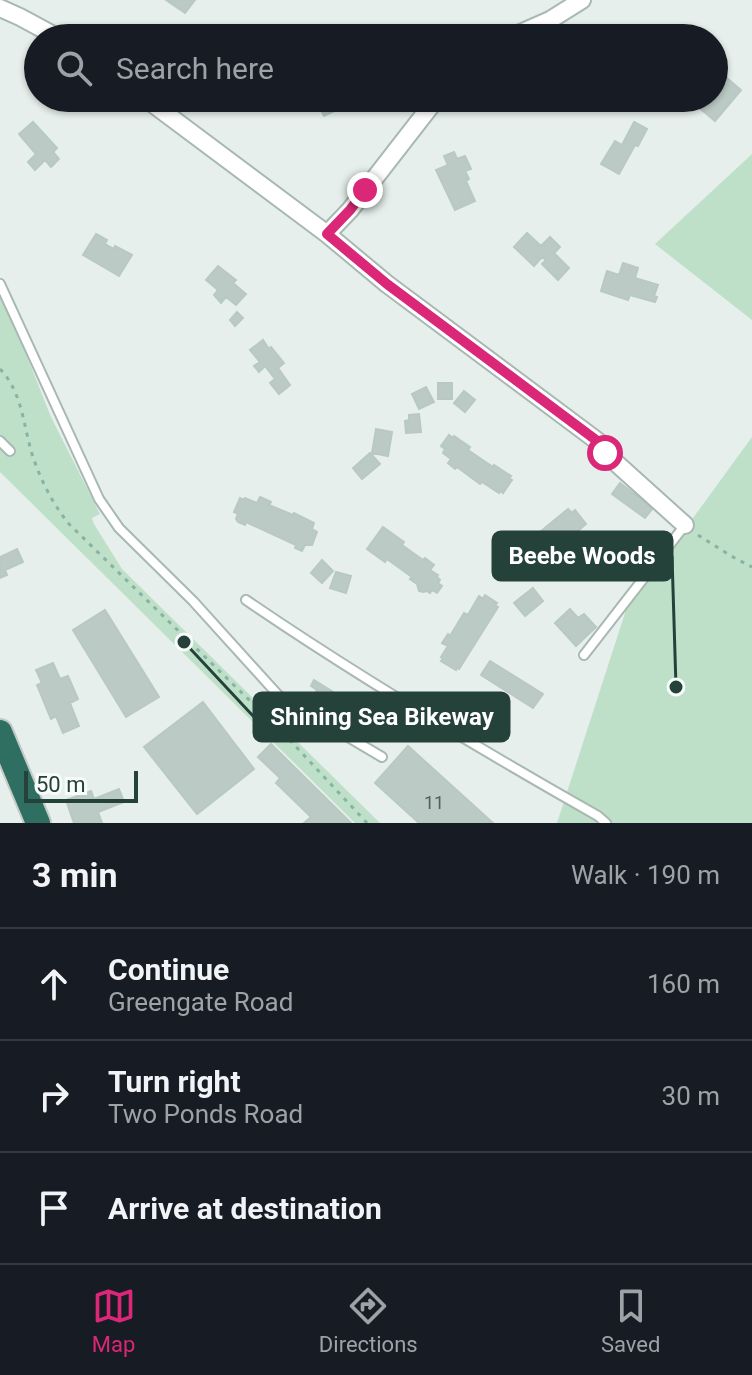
<!DOCTYPE html>
<html lang="en">
<head>
<meta charset="utf-8">
<style>
  :root { --surface:#171b24; --page:#20242c; --text:#f1f3f6; --muted:#9ea1a6; --line:#363941; --accent:#db2777 }
  body { margin:0; font-family:Roboto,sans-serif; background:var(--page); color:var(--text) }
  .scale { position:absolute; left:24px; bottom:20px; width:114px; box-sizing:border-box; padding-left:8px; border:4px solid #24423a; border-top:0; font-size:22px; line-height:28px; white-space:nowrap; color:#24423a; -webkit-text-stroke:6px #f7fbf9; paint-order:stroke }
  .stop { position:absolute; width:24px; height:24px; margin:-18px; border:6px solid #db2777; border-radius:50%; background:#fff }
  .stop.end { background:#db2777; border-color:#fff; box-shadow:0 2px 8px #0008 }
  .list { margin:0; padding:0; list-style:none }
  h2 { display:flex; justify-content:space-between; align-items:center; height:104px; margin:0; padding:0 32px; font-size:34px }
  h2 small { font-size:26px; font-weight:400; color:var(--muted) }
  .list li { display:grid; grid-template-columns:52px 1fr auto; gap:24px; align-items:center; box-sizing:border-box; height:112px; padding:0 32px; border-top:2px solid var(--line) }
  .list b { display:block; font-size:30px; white-space:nowrap }
  .list p { margin:0; font-size:26px; white-space:nowrap; color:var(--muted) }
  .list em { font-size:26px; font-style:normal; color:var(--muted) }
  .icon { flex:none; width:44px; height:44px; fill:none; stroke:currentColor; stroke-width:2; stroke-linecap:round; stroke-linejoin:round }
  .map { position:relative; flex:none; width:752px; height:823px; overflow:hidden }
  .search { position:absolute; background:var(--surface); box-shadow:0 2px 6px #0004; left:24px; right:24px; top:24px; height:88px; display:flex; align-items:center; gap:20px; box-sizing:border-box; padding:0 28px; border-radius:44px; color:var(--muted); font-size:30px }
  .sheet { height:440px; background:var(--surface) }
  nav { display:flex; justify-content:space-around; align-items:center; box-sizing:border-box; height:112px; border-top:2px solid var(--line); background:var(--surface); font-size:22px; color:var(--muted) }
  nav a { display:grid; justify-items:center; gap:4px }
  nav .on { color:var(--accent) }
  .map>svg:first-child { display:block }
  .green { fill:#bfe0c8 }
  .building { fill:#bbcac4; stroke:#b8c9c2; stroke-width:2 }
  .lines { fill:none; stroke-linecap:round; stroke-linejoin:round }
  .lane-casing { stroke:#a8b8b2; stroke-width:12 }
  .street-casing { stroke:#a8b8b2; stroke-width:20 }
  .highway-casing { stroke:#c2cac8; stroke-width:28 }
  .path { stroke:#86b3a5; stroke-width:3; stroke-dasharray:4 6; stroke-linecap:butt }
  .lane { stroke:#fff; stroke-width:8 }
  .street { stroke:#fff; stroke-width:16 }
  .highway { stroke:#2f6f62; stroke-width:24 }
  .route { stroke:#db2777; stroke-width:10 }
  .labels { text-anchor:middle; stroke-width:6; stroke-linejoin:round; paint-order:stroke }
  .number-label { font-size:18px; fill:#4a645c }
  .leader { fill:none; stroke:#24423a; stroke-width:3 }
  .callout-dot { fill:#24423a; stroke:#f7fbf9; stroke-width:3 }
  .callout { fill:#24423a; stroke:#24423a; stroke-width:3 }
  .callout-label { font-size:24px; text-anchor:middle; font-weight:bold; fill:#fff }
</style>
</head>
<body>
<div class="map">
<svg width="752" height="823" viewBox="0 0 752 823">
  <rect width="100%" height="100%" fill="#e6efeb"/>
  <path class="green" d="M752,154V320L655,244Z
    M0,297L24,349L51,417L100,514L92,518L94,524L122,569L380,823H355L0,472Z
    M752,437V823H557L626,610Z"/>
  <path class="building" d="M166,0H195L185,13Z
    M722,74L741,90L715,121L697,106L704,98H714V89L716,87L714,85Z
    M315,98H348L346,99L349,104L324,116Z
    M33,122L57,148L53,152L59,159L51,167L45,160L35,170L28,162L36,154L19,134Z
    M634,122L647,129L638,146L635,145L619,174L601,164L615,141L622,145Z
    M454,152L457,159L465,156L471,169L465,171L469,179L466,181L475,201L455,210L436,170L448,165L444,156Z
    M527,233L541,246L550,237L560,247L554,253L569,268L558,280L542,264L546,260L542,257L534,266L514,247Z
    M96,234L107,240L105,244L114,249L115,246L132,255L119,276L83,255Z
    M623,263L638,268L635,278L658,285L654,296L657,297L655,302L630,295L628,300L601,291L607,271L619,275Z
    M218,266L236,280L233,283L246,294L236,305L226,297L221,303L214,295L218,290L206,280Z
    M237,312L243,318L235,326L230,320Z
    M263,340L269,349L271,347L284,363L278,368L290,385L279,394L270,383L275,379L265,366L259,372L254,366L260,362L250,350Z
    M438,383H452V399H438Z
    M426,387L434,402L419,409L412,394Z
    M464,391L475,400L465,412L454,403Z
    M419,414L421,432L406,433L405,421L409,420V415Z
    M376,429L392,432L388,456L372,453Z
    M449,435L453,438L454,436L470,447L468,450L493,467L494,465L511,476L509,478L512,480L503,493L500,491L499,493L482,482L480,484L457,467L455,469L448,463L451,459L443,453L445,449L441,446Z
    M370,453L380,464L362,479L353,468Z
    M620,483L653,508L645,518L612,494Z
    M260,497L271,502L269,505L293,515L294,513L314,523L312,529L317,532L312,545H305L302,551L295,548L296,545L246,522L245,525L238,522L236,519L238,514L234,512L240,498L244,500L245,498L257,503Z
    M568,509L572,513L575,510L586,524L568,540L566,538L530,573L528,571L525,574L523,571L521,572L515,562L518,558L517,557L525,549L523,546Z
    M383,527L404,542L402,545L423,560L425,558L434,565L430,570L438,575L437,577L440,580L438,583L442,586L437,593L432,590L430,593L427,591L423,592L419,591L417,584L410,579L412,577L387,559L385,562L367,549Z
    M17,549L23,562L5,570L7,575L0,578V557Z
    M322,560L333,571L322,583L311,573Z
    M336,572L351,576L346,593L330,588Z
    M533,588L543,601L525,616L514,603Z
    M485,595L497,603L495,605L498,607L459,669L457,668L456,670L441,661L443,659L441,657L448,646L442,643L448,634L450,636L464,613L468,615L479,596L483,599Z
    M570,609L578,618L584,614L596,627L576,646L555,623Z
    M105,610L159,697L126,717L73,630Z
    M490,661L543,694L533,708L481,675Z
    M53,663L60,679L68,676L78,699L70,703L79,726L63,733L56,716L51,719L37,685L42,683L36,670Z
    M314,680L338,695L327,712L310,702L317,690L311,686Z
    M203,702L254,769L197,814L144,747Z
    M271,744L351,823H304L311,817L276,783L280,778L258,757Z
    M408,746L493,823H419L375,783Z
    M119,789L124,802L98,812L102,823H74L66,800L91,791L94,799Z"/>
  <g class="lines">
    <defs>
      <path id="lane" d="M0,284L99,499L119,528L193,601L279,696L382,757
        M0,441L10,451
        M246,600C360,678 478,748 598,816L606,823
        M584,655L685,525"/>
      <path id="street" d="M0,8L20,17L59,38
        M509,38L550,20L582,0
        M145,98L327,234L387,284L604,446L605,453L685,525
        M327,234L350,210L437,98"/>
      <path id="highway" d="M0,732L38,823"/>
    </defs>
    <use href="#lane" class="lane-casing"/>
    <use href="#street" class="street-casing"/>
    <use href="#highway" class="highway-casing"/>
    <path class="path" d="M0,369C23,393 23,426 33,457C41,481 53,504 69,524L286,736L367,823
      M698,535L731,556L752,567"/>
    <use href="#lane" class="lane"/>
    <use href="#street" class="street"/>
    <use href="#highway" class="highway"/>
  </g>
  <g class="lines">
    <path class="route" d="M365,190L350,210L327,234L387,284L604,446L605,453"/>
  </g>
  <g class="labels">
    <g class="number-label">
      <text x="434" y="809">11</text>
    </g>
  </g>
  <path class="leader" d="M676 687L672 556M184 642L254 717"/>
  <g class="callout-dot">
    <circle cx="676" cy="687" r="8"/>
    <circle cx="184" cy="642" r="8"/>
  </g>
  <g class="callout">
    <rect x="493" y="532" width="179" height="48" rx="8"/>
    <rect x="254" y="693" width="255" height="48" rx="8"/>
  </g>
  <g class="callout-label">
    <text x="582" y="564">Beebe Woods</text>
    <text x="382" y="725">Shining Sea Bikeway</text>
  </g>
</svg>
<div class="scale">50 m</div>
<div class="stop" style="left:605px;top:453px"></div>
<div class="stop end" style="left:365px;top:190px"></div>
<div class="search"><svg class="icon" aria-label="search" viewBox="0 0 24 24"><circle cx="10" cy="10" r="6"/><path d="M15 15l6 6"/></svg>Search here</div>
</div>
<section class="sheet">
<h2>3 min<small>Walk · 190 m</small></h2>
<ul class="list">
<li><svg class="icon" aria-label="ahead" viewBox="0 0 24 24"><path d="M12 20V5M6 11l6-6 6 6"/></svg><div><b>Continue</b><p>Greengate Road</p></div><em>160 m</em></li>
<li><svg class="icon" aria-label="right" viewBox="0 0 24 24"><path d="M7 20v-9h11M14 6l5 5-5 5"/></svg><div><b>Turn right</b><p>Two Ponds Road</p></div><em>30 m</em></li>
<li><svg class="icon" aria-label="arrive" viewBox="0 0 24 24"><path d="M6 21V4h12l-3 4 3 4H6"/></svg><div><b>Arrive at destination</b></div></li>
</ul>
</section>
<nav>
<a class="on"><svg class="icon" aria-label="map" viewBox="0 0 24 24"><path d="M3 6l6-2 6 2 6-2v14l-6 2-6-2-6 2zM9 4v14M15 6v14"/></svg>Map</a>
<a><svg class="icon" aria-label="directions" viewBox="0 0 24 24"><path d="M12 3l9 9-9 9-9-9zM9 14v-3h6M13 9l2 2-2 2"/></svg>Directions</a>
<a><svg class="icon" aria-label="saved" viewBox="0 0 24 24"><path d="M7 4h10v16l-5-4-5 4z"/></svg>Saved</a>
</nav>
</body>
</html>
